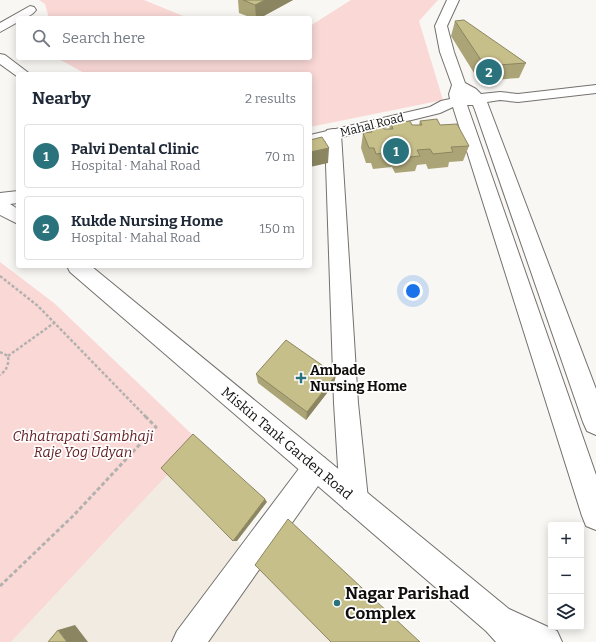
<!DOCTYPE html>
<html lang="en">
<head>
<meta charset="utf-8">
<style>
  :root { --surface:#fff; --page:#f2f2f3; --text:#1f2937; --muted:#747a83; --line:#e0e1e3; --accent:#2a737c }
  body { margin:0; font-family:Bitter,serif; background:var(--page); color:var(--text) }
  .controls { position:absolute; right:12px; bottom:12px; display:grid; overflow:hidden; border-radius:4px; box-shadow:0 2px 10px #0003 }
  .controls button { width:36px; height:36px; display:grid; place-items:center; padding:0; border:0; border-bottom:1px solid var(--line); background:var(--surface); color:var(--text); font:20px sans-serif }
  .you { position:absolute; left:413px; top:291px; width:14px; height:14px; margin:-10px; border:3px solid #fff; border-radius:50%; background:#1a73e8; box-shadow:0 0 0 6px #1a73e833 }
  .badge { display:grid; place-items:center; width:26px; height:26px; border-radius:50%; background:var(--accent); color:#fff; font-size:13px; font-weight:700 }
  .pin { position:absolute; translate:-50% -50%; border:2px solid #fff; box-shadow:0 1px 4px #0006 }
  .list { margin:0; padding:0; list-style:none }
  h2 { display:flex; justify-content:space-between; align-items:center; height:52px; margin:0; padding:0 16px; font-size:17px }
  h2 small { font-size:13px; font-weight:400; color:var(--muted) }
  .list li { display:grid; grid-template-columns:26px 1fr auto; gap:12px; align-items:center; box-sizing:border-box; height:64px; margin:0 8px 8px; padding:0 8px; border:1px solid var(--line); border-radius:4px }
  .list b { display:block; font-size:15px; white-space:nowrap }
  .list p { margin:0; font-size:13px; white-space:nowrap; color:var(--muted) }
  .list em { font-size:13px; font-style:normal; color:var(--muted) }
  .icon { flex:none; width:22px; height:22px; fill:none; stroke:currentColor; stroke-width:2; stroke-linecap:round; stroke-linejoin:round }
  .map { position:relative; flex:none; width:596px; height:642px; overflow:hidden }
  .search { position:absolute; background:var(--surface); box-shadow:0 2px 10px #0003; left:16px; top:16px; width:296px; height:44px; display:flex; align-items:center; gap:10px; box-sizing:border-box; padding:0 14px; border-radius:4px; color:var(--muted); font-size:15px }
  .panel { position:absolute; background:var(--surface); box-shadow:0 2px 10px #0003; left:16px; top:72px; width:296px; height:196px; border-radius:4px }
  .map>svg:first-child { display:block }
  .built { fill:#f2ebe1 }
  .green { fill:#f9d8d6 }
  .lines { fill:none; stroke-linecap:round; stroke-linejoin:round }
  .street-casing { stroke:#74716e; stroke-width:2 }
  .secondary-casing { stroke:#74716e; stroke-width:2 }
  .path-far1 { stroke:#b3b1ae; stroke-width:2.5; stroke-dasharray:3 2; stroke-linecap:butt }
  .path { stroke:#b3b1ae; stroke-width:3; stroke-dasharray:4 2.5; stroke-linecap:butt }
  .street { fill:#fff; fill-rule:evenodd }
  .secondary { fill:#fff; fill-rule:evenodd }
  .wall { fill:#aba477 }
  .shaded-wall { fill:#8b8661 }
  .building { fill:#c7bf8a; stroke:#8b8661 }
  .poi-dot { fill:#2a737c; stroke:#fff; stroke-width:1.5 }
  .labels { text-anchor:middle; stroke-width:3.5; stroke-linejoin:round; paint-order:stroke }
  .far-street-label { font-size:12px; fill:#100f0e; stroke:#fff }
  .poi-label { font-size:14px; font-weight:bold; fill:#100f0e; stroke:#fff; text-anchor:start }
  .park-label { font-size:14px; font-style:italic; fill:#621c1f; stroke:#fff }
  .street-label { font-size:14px; fill:#100f0e; stroke:#fff }
  .near-poi-label { font-size:17px; font-weight:bold; fill:#100f0e; stroke:#fff; text-anchor:start }
</style>
</head>
<body>
<div class="map">
<svg width="596" height="642" viewBox="0 0 596 642">
  <rect width="100%" height="100%" fill="#f9f7f3"/>
  <path class="built" d="M169,473L237,541L337,642H11Z"/>
  <path class="green" d="M39,0H144L188,18H49L45,4Z
    M351,0H438L419,21L443,100L310,127V74H86L57,58H310V26Z
    M0,262L54,303L199,441L11,642H0Z"/>
  <g class="lines">
    <defs>
      <path id="street" d="M30,6L34,7L36,10C32,16 25,18 18,18V22L0,32V23Z
        M0,54L5,55L30,74H18V77L0,64Z
        M333,129L339,130L341,134L358,403L368,499L364,509L354,513L344,509L340,499L334,403L325,134L327,130Z
        M316,454L325,458L329,467L325,476L208,642H172L177,631L307,458Z"/>
      <path id="secondary" d="M447,0H459L447,26L454,52L465,83L476,89L481,94L500,92L518,94L596,85V93L518,102L500,100L487,102L596,389V435L587,431L583,422L475,110L473,105H467L596,475V530L586,526L582,516L453,107L440,113L310,145V135L430,107L441,101L450,99L449,94L452,85L440,52L435,26Z
        M18,191V203L10,204L18,209V224L0,215V193Z
        M67,266H91L509,609L557,631L562,642H496L486,631L70,272Z"/>
    </defs>
    <use href="#street" class="street-casing"/>
    <use href="#secondary" class="secondary-casing"/>
    <path class="path-far1" d="M0,276L38,306L146,417
      M0,352L8,356C9,364 7,370 0,375
      M8,356L54,323"/>
    <path class="path" d="M0,586L74,515L156,427L145,416"/>
    <use href="#street" class="street"/>
    <use href="#secondary" class="secondary"/>
  </g>
  <path class="wall" d="M238,0H293L260,18H252L239,13Z
    M455,21L526,63L519,78L479,81L451,36Z
    M420,121L440,125L469,146L463,161L449,162L448,167L428,169L426,164L417,165L415,171L395,173L392,167L373,169L371,163H366L361,148L363,133H369L370,127L384,129H389L391,123L412,125H419Z
    M256,374L334,384L306,420L258,383Z"/>
  <path class="shaded-wall" d="M265,0H293L260,18H256L255,5Z
    M329,148L328,163L310,167V152Z
    M336,375L334,384L306,420L307,412Z
    M265,499L267,502L237,541H233Z
    M75,625L88,642H67L58,630Z"/>
  <path class="building" d="M243,0H265L255,5Z
    M464,20L526,63L485,66L455,21Z
    M437,119L440,125L457,124L469,146L451,147L453,152L433,154L430,149L417,150L420,156L399,158L396,152L376,154L374,148H369L363,133L372,132L370,127L383,126L384,129H393L391,123L410,121L412,125H422L420,121Z
    M322,137L329,148L310,152V140Z
    M286,340L336,375L307,412L256,374Z
    M193,434L265,499L233,541L161,468Z
    M288,519L420,642H331L255,565Z
    M58,630L67,642H48Z"/>
  <g class="poi-dot">
    <path d="M299 372h4v4h4v4h-4v4h-4v-4h-4v-4h4z"/>
    <circle cx="337" cy="603" r="4"/>
  </g>
  <g class="labels">
    <g class="far-street-label">
      <text transform="translate(372 125) rotate(-14)" y="4">Mahal Road</text>
    </g>
    <g class="poi-label">
      <text x="310" y="375">Ambade<tspan x="310" dy="16">Nursing Home</tspan></text>
    </g>
    <g class="park-label">
      <text x="83" y="441">Chhatrapati Sambhaji<tspan x="83" dy="16">Raje Yog Udyan</tspan></text>
    </g>
    <g class="street-label">
      <text transform="translate(287 443) rotate(40)" y="5">Miskin Tank Garden Road</text>
    </g>
    <g class="near-poi-label">
      <text x="345" y="599">Nagar Parishad<tspan x="345" dy="20">Complex</tspan></text>
    </g>
  </g>
</svg>
<div class="controls">
<button>+</button>
<button>−</button>
<button><svg class="icon" aria-label="layers" viewBox="0 0 24 24"><path d="M12 4l9 5-9 5-9-5zM3 14l9 5 9-5"/></svg></button>
</div>
<div class="you"></div>
<div class="pin badge" style="left:396px;top:151px">1</div>
<div class="pin badge" style="left:489px;top:72px">2</div>
<div class="search"><svg class="icon" aria-label="search" viewBox="0 0 24 24"><circle cx="10" cy="10" r="6"/><path d="M15 15l6 6"/></svg>Search here</div>
<section class="panel">
<h2>Nearby<small>2 results</small></h2>
<ul class="list">
<li><span class="badge">1</span><div><b>Palvi Dental Clinic</b><p>Hospital · Mahal Road</p></div><em>70 m</em></li>
<li><span class="badge">2</span><div><b>Kukde Nursing Home</b><p>Hospital · Mahal Road</p></div><em>150 m</em></li>
</ul>
</section>
</div>
</body>
</html>
